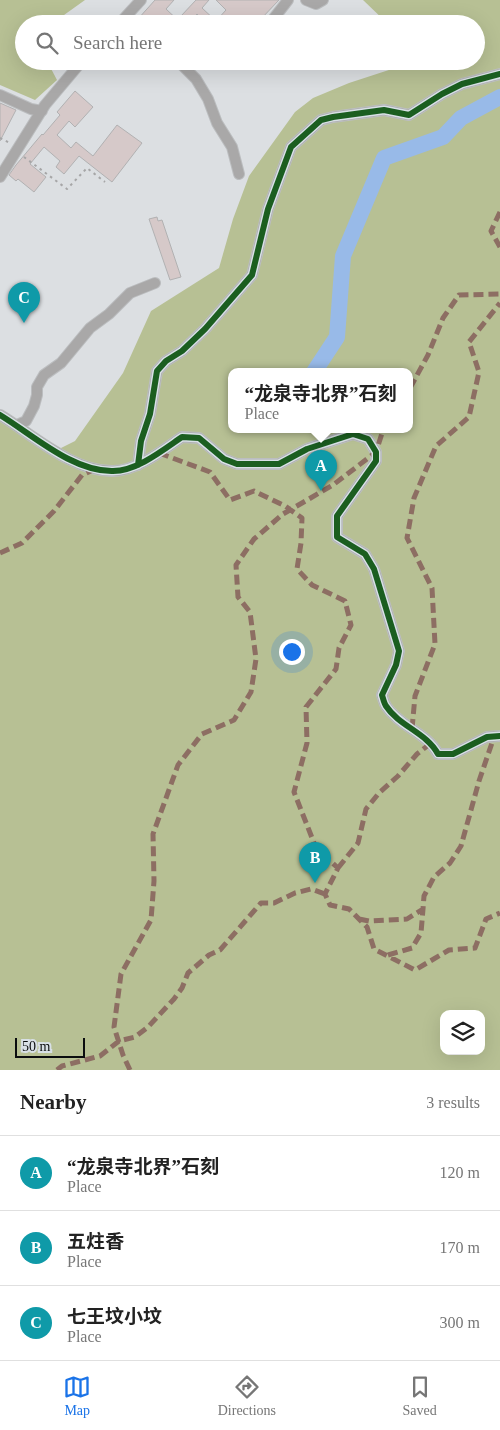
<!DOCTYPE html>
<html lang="en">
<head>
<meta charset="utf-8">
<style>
  :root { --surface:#fff; --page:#f6f6f6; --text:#222; --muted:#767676; --line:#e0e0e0; --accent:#1a73e8 }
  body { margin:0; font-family:"Times New Roman","Noto Sans SC",serif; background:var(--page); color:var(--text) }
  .controls { position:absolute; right:15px; bottom:15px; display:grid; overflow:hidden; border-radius:10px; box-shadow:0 5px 20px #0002 }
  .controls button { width:45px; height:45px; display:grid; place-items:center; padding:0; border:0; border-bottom:1px solid var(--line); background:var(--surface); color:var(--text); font:25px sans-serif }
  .scale { position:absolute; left:15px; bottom:12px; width:70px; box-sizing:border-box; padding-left:5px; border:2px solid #0b0d0f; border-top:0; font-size:14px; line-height:18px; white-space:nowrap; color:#0b0d0f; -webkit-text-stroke:4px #d8e0e6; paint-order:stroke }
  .you { position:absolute; left:291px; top:651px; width:18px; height:18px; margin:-12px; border:4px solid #fff; border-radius:50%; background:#1a73e8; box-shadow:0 0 0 8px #1a73e833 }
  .badge { display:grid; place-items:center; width:32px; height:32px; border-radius:50%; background:var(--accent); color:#fff; font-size:16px; font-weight:700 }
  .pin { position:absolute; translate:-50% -41px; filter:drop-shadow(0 1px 2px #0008) }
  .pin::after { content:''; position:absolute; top:26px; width:18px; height:15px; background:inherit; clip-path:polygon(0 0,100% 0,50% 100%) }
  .popup { position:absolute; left:228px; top:368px; width:185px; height:65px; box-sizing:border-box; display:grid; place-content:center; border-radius:10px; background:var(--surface); filter:drop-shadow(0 1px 4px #0005); font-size:16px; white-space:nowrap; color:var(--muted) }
  .popup b { font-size:19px; color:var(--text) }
  .popup::after { content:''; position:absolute; left:50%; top:100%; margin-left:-10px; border:10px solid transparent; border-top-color:var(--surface) }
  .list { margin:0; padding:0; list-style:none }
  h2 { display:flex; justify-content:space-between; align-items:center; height:65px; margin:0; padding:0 20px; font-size:21px }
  h2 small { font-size:16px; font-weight:400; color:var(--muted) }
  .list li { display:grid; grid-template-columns:32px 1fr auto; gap:15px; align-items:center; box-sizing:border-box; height:75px; padding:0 20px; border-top:1px solid var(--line) }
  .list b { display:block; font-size:19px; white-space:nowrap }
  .list p { margin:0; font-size:16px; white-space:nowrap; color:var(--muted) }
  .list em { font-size:16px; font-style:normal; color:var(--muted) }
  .icon { flex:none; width:28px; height:28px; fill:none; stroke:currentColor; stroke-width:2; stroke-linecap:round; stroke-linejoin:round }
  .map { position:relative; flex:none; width:500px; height:1070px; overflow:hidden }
  .search { position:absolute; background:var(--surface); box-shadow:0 5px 20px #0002; left:15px; right:15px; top:15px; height:55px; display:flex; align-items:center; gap:12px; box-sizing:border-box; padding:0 18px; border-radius:28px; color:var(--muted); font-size:19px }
  .sheet { height:290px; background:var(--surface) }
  nav { display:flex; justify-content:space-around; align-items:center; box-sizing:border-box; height:70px; border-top:1px solid var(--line); background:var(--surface); font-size:14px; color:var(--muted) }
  nav a { display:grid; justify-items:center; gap:2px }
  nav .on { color:var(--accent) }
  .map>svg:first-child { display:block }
  .forest { fill:#b7c094; fill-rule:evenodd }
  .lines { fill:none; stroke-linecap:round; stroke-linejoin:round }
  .river { stroke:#98bae8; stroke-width:16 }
  .building { fill:#d6c9c9; stroke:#b1b1b2 }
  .minor-casing { stroke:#bbbdbf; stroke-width:12 }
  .path { stroke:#a6a6a7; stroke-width:2; stroke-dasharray:2.5 4; stroke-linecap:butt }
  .minor { stroke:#a9a8a8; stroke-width:10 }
  .quiet { stroke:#8d6e63; stroke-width:5; stroke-dasharray:10 5; stroke-linecap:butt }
  .cycleway-casing { stroke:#d8e0e6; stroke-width:9 }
  .cycleway { stroke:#1b5e20; stroke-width:6 }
</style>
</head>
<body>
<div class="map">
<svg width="500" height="1070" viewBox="0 0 500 1070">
  <rect width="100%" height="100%" fill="#dcdfe2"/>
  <path class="forest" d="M0,0H85L64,15L54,18L48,24H24V61H47L57,80L35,100L0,85Z
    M363,0H500V1070H0V420L55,451L75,441L123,373L151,311L219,268L233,219L249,176L295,112L313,98L349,83L395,68L402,61H476V24H388ZM232,372H410V430H232ZM444,1014H481V1051H444Z"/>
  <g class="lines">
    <path class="river" d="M314,372L337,337L343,256L384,158L443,137L461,118L500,97"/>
  </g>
  <path class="building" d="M155,0H174L166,9L182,24H140L138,19Z
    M196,0H209L202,8L216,21L226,10L216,0H279L260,20L255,15L247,24H241L234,17L227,24H207L197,14L188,23L181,16Z
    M75,91L93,107L75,127L69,121L57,135L71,148L76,142L93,156L117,125L142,143L112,182L79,156L64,174L56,167L60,161L44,147L30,164L46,177L34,192L18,179L16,181L9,175L16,165L42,134L43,135L60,115L57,112Z
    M0,103L16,110L0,141Z
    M157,217L158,221L162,220L181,277L170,280L149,219Z"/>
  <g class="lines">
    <defs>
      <path id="minor" d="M306,0L316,4L323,0
        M126,17L133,24
        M274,18L288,0
        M119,24L141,0
        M178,61L196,79L208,99L217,123L232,147L239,174
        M0,95L31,109L42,111
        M0,177L45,105L82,61
        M0,415C33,435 73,472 113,471C137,471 163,450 182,437L199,438L224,459L237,464H279L307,449L353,434L368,439L376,452V461L337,516V537L365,554L374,569L399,651L396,665L382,695C383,698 384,703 386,706C399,726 427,733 438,754H453L487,737L500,736
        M17,425L26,421L34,406L37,395V387L44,375L61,363L90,328L109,314L130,293L155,283
        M138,465L141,441L150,414L157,371L166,361L182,351L205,329L252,275L268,209L291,147L321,120L333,117L384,110L409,115L442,94L462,84L500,74"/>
    </defs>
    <use href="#minor" class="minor-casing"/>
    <path class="path" d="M0,138L10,143
      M24,157L67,189L87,168L105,182"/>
    <use href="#minor" class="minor"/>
    <path class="quiet" d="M500,212L491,231L500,247
      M410,388L428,355L443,318L459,295L500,294
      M159,453L210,472L230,500L254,491L285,506L302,518L301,543L297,569L312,585L345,601L351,625L339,648L336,669L306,707L307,743L294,792L316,848L338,868L325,894L330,905L349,909L367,927L374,949L415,970L449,950L475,948L486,919L500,913
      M0,553L22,543L54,511L82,475L95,469
      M412,729L415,696L435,644L432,588L407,538L414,498L436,446L469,417L479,372L469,342L500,303
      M338,868L358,843L366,809L379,793L398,776L417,754L431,743
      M359,919L369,921L407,919L423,909L424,896L434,877L450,863L461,846L479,781L494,737
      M388,955L412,948L421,933L423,909
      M57,1070L62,1066L100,1056L119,1041L135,1037L148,1027L174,999L182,988L188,973L209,955L220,950L261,903H274L295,893L311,889L325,894
      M130,1070L123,1055L114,1027L121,974L151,920L154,881L153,834L178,765L202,734L234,720L251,692L256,659L250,612L238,597L236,565L254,539L283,514L333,485L376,452L383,430"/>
    <defs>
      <path id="cycleway" d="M0,415C33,435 73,472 113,471C137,471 163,450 182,437L199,438L224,459L237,464H279L307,449L353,434L368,439L376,452V461L337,516V537L365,554L374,569L399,651L396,665L382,695C383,698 384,703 386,706C399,726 427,733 438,754H453L487,737L500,736
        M138,465L141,441L150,414L157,371L166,361L182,351L205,329L252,275L268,209L291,147L321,120L333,117L384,110L409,115L442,94L462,84L500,74"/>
    </defs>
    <use href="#cycleway" class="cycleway-casing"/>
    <use href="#cycleway" class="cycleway"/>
  </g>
</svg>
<div class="controls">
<button><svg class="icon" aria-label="layers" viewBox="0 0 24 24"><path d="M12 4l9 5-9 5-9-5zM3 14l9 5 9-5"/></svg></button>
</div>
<div class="scale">50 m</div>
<div class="you"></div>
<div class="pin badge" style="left:321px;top:491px;background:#0f9aa8">A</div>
<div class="popup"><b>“龙泉寺北界”石刻</b>Place</div>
<div class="pin badge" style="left:315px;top:883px;background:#0f9aa8">B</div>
<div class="pin badge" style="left:24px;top:323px;background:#0f9aa8">C</div>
<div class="search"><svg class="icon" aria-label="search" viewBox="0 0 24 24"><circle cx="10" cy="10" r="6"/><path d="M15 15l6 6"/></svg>Search here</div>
</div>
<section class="sheet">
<h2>Nearby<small>3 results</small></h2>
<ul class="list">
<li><span class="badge" style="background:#0f9aa8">A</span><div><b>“龙泉寺北界”石刻</b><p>Place</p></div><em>120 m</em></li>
<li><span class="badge" style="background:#0f9aa8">B</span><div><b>五炷香</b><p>Place</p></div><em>170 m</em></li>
<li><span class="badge" style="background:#0f9aa8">C</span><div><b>七王坟小坟</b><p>Place</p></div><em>300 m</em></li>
</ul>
</section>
<nav>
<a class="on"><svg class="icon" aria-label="map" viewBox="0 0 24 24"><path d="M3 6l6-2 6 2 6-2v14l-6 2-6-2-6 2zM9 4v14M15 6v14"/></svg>Map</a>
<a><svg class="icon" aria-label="directions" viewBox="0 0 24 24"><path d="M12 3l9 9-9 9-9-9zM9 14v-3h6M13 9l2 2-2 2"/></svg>Directions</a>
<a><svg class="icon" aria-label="saved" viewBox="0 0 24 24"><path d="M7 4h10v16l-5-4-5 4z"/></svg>Saved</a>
</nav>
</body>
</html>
